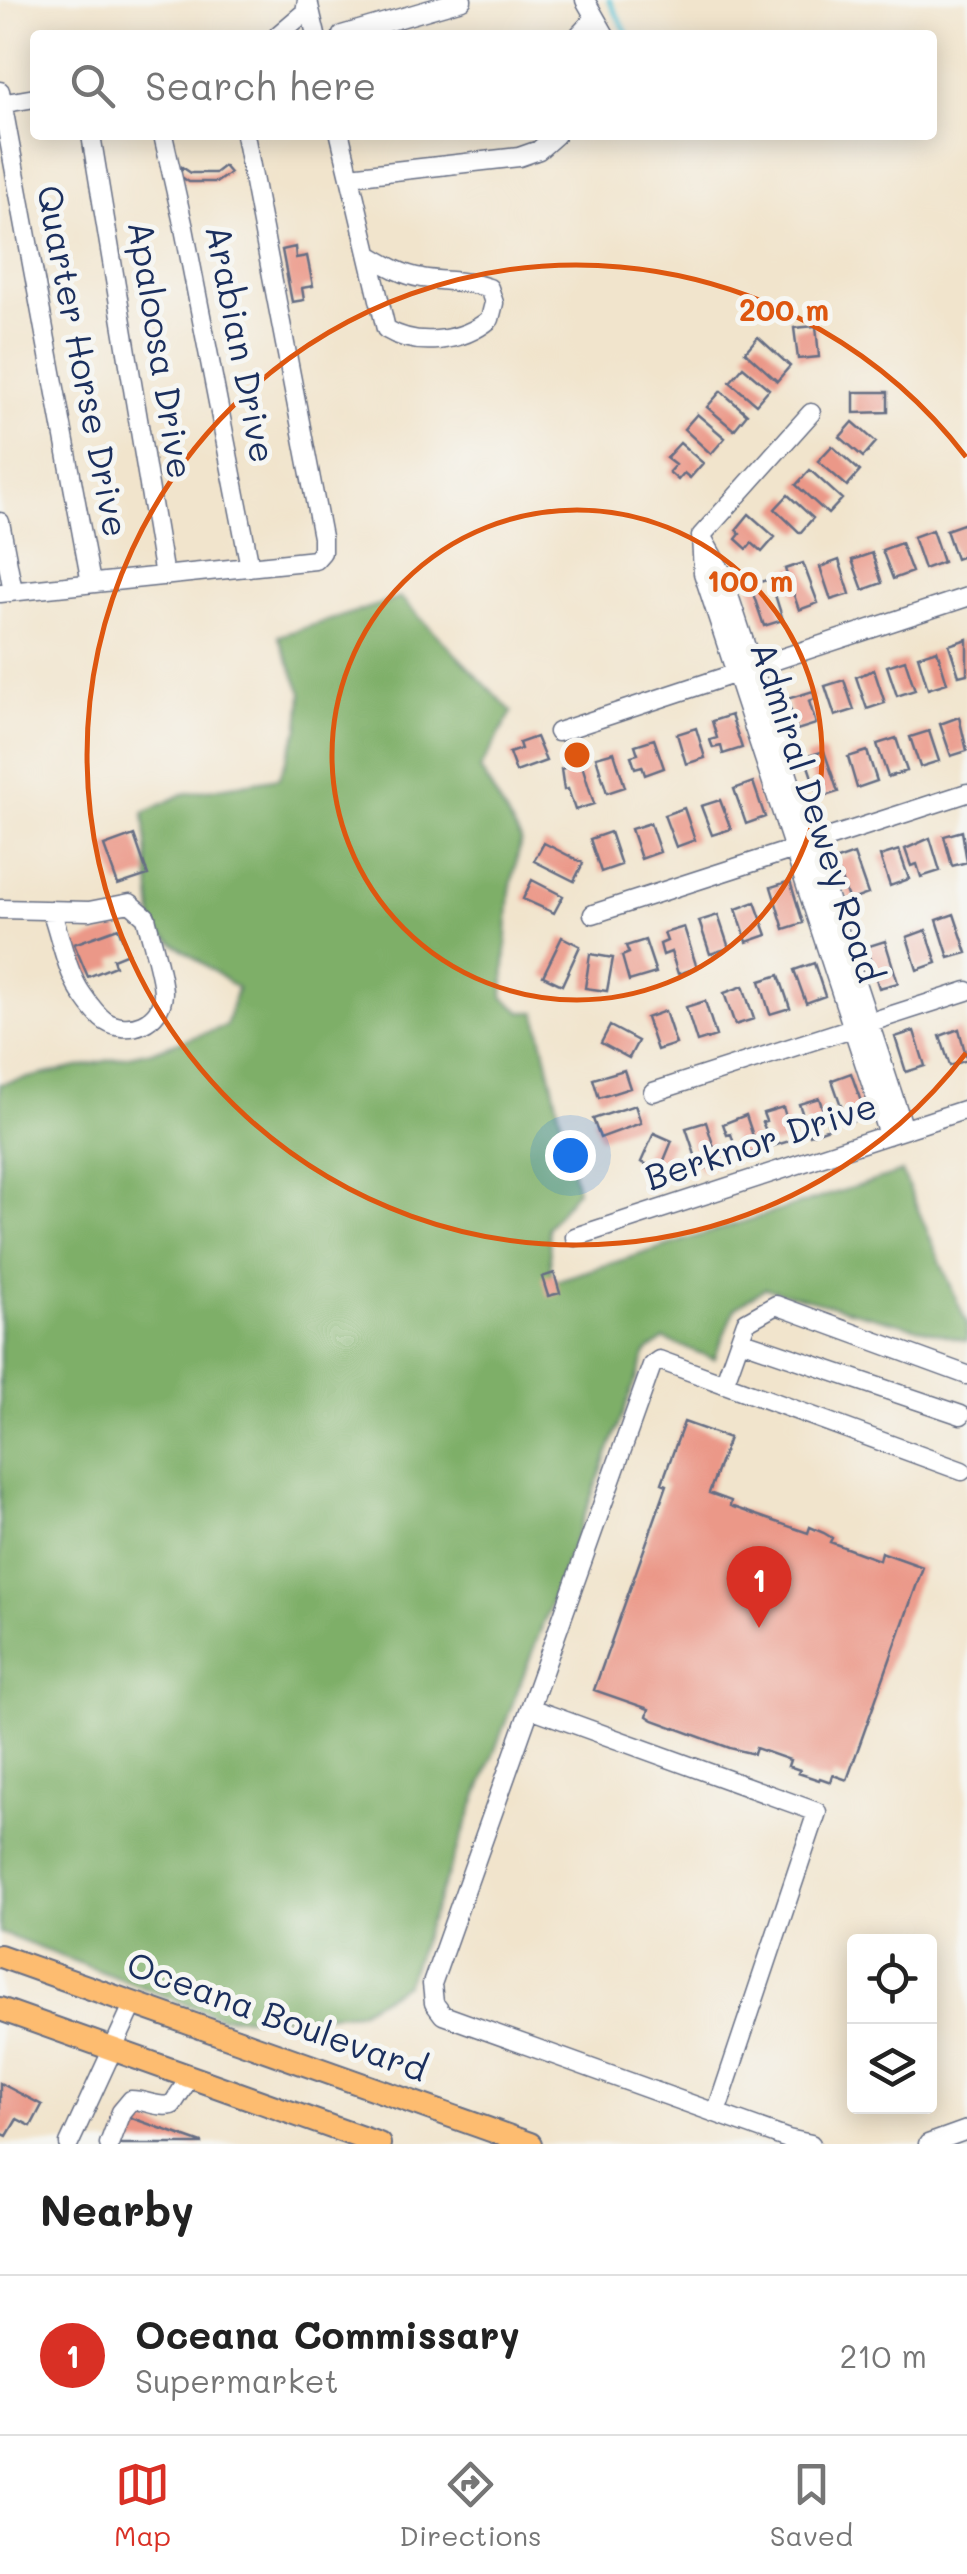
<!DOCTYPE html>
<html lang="en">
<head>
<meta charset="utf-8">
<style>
  :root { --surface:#fff; --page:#f2f2f2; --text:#222; --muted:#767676; --line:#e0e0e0; --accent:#d93025 }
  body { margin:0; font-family:Mali,sans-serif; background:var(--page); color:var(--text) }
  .controls { position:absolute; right:30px; bottom:30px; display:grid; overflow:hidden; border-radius:10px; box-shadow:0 5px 25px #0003 }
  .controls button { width:90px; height:90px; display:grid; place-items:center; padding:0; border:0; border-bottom:2px solid var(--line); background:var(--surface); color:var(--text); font:50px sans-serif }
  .you { position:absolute; left:570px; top:1155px; width:35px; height:35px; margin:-25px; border:8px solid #fff; border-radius:50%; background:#1a73e8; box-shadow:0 0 0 15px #1a73e833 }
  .badge { display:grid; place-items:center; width:65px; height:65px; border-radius:50%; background:var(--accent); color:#fff; font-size:32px; font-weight:700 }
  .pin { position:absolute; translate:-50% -82px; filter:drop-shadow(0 2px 5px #0008) }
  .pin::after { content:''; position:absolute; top:52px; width:35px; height:30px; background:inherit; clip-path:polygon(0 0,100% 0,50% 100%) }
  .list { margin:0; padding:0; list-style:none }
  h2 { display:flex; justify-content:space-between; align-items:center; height:130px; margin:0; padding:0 40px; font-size:42px }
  h2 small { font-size:32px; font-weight:400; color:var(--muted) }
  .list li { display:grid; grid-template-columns:65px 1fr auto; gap:30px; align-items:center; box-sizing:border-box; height:160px; padding:0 40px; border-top:2px solid var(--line) }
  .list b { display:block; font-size:38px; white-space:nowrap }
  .list p { margin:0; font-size:32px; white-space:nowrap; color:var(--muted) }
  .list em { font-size:32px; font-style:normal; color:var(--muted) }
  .icon { flex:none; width:55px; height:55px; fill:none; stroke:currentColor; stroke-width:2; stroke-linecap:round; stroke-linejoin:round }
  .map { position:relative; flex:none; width:967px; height:2144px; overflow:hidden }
  .search { position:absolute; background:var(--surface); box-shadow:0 5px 25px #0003; left:30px; right:30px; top:30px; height:110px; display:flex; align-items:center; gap:25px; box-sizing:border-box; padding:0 35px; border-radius:10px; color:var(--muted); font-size:38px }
  .sheet { height:290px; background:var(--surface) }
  nav { display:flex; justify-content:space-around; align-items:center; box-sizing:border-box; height:140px; border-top:2px solid var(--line); background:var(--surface); font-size:28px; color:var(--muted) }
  nav a { display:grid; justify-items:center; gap:5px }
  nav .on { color:var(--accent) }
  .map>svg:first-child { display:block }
  .forest { fill:#7eaf68; stroke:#4c6f63; stroke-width:2.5 }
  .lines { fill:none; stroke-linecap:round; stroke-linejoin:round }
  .stream { stroke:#59c3d5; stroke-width:5 }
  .building { fill:#eb9888 }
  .minor-casing { stroke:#666e84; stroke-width:21 }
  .major-casing { stroke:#666e84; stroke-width:26 }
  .minor { stroke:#fff; stroke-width:18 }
  .major { stroke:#fdbc70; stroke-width:22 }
  .ring { fill:none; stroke:#de5710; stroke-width:5 }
  .labels { text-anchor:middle; stroke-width:10; stroke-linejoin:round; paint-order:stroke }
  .street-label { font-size:35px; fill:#1b2f5e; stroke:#f6f6f2 }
  .centre { fill:#de5710; stroke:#f6f6f2; stroke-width:5 }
  .ring-label { font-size:30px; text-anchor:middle; font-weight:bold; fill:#de5710; stroke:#f6f6f2; stroke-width:10; stroke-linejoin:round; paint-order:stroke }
</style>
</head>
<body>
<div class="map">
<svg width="967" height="2144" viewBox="0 0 967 2144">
  <rect width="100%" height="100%" fill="#f6f6f2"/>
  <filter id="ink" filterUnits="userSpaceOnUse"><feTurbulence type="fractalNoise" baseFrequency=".01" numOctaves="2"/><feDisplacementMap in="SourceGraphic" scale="20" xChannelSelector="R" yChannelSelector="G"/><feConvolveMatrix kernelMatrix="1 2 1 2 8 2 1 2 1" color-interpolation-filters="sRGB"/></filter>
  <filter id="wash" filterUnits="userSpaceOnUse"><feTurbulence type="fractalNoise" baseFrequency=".0048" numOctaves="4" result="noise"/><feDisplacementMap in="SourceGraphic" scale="40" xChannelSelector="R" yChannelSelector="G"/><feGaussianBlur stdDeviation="2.25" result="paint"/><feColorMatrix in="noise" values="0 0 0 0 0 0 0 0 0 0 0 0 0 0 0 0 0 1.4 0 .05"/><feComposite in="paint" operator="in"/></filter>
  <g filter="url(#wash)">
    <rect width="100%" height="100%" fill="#f1e4cc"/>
    <path class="forest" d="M401,598L512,712L480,769L521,840L510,891L503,997L521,1012H536L577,1190L548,1227L552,1282L902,1172L967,1324V1341L765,1288L735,1308L714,1359L664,1339L646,1353L406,1984L357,2012L294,2017H220L0,1933V1084L156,1050L226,1026L237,988L154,929L144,813L183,794L279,778L299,728L302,693L278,636Z"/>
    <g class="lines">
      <path class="stream" d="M609,0L628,35"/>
    </g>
    <g id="blocks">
      <path class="building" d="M224,166L230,173L217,182H189L180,176L182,167L191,173H215Z
        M295,247L296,258L307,256L313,286L302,288L304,300L292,302L282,250Z
        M816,326L819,357L798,359L794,328Z
        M758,337L790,366L777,381L745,352Z
        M743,367L769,389L756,404L730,382Z
        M721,391L747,414L734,430L707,407Z
        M854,392H888V412L854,413Z
        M697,414L725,438L711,454L684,429Z
        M853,422L876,442L863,457L840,437Z
        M680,443L703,463L690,478L684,473L678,480L669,472L675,465L666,458Z
        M832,446L860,471L847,486L818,461Z
        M810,470L842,499L828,514L796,485Z
        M788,495L813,518L800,533L775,509Z
        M749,514L775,537L762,552L752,543L747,549L736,539L740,534L736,530Z
        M966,523L967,555L956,559L946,530Z
        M932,530L943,562L924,569L913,537Z
        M901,543L912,572L893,579L882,550Z
        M872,553L882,583L863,590L852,560Z
        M839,560L850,594L831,600L820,567Z
        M803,563L818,603L799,610L785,569Z
        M770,579L783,620L764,626L750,585Z
        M967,639V674L959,676L949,645Z
        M937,650L947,683L928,689L918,656Z
        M905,660L915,690L897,696L887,666Z
        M874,670L885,703L867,709L856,677Z
        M844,680L854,710L835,716L825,686Z
        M813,691L815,699L809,701L816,724L797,730L787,699Z
        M731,715L742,748L723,754L721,746L713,748L710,740L717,738L712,721Z
        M959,717L967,751L951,756L940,724Z
        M696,728L705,758L686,764L677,734Z
        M929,731L939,761L920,767L910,737Z
        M536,737L546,761L516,772L509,753L521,749L519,743Z
        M896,738L907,771L888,777L877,744Z
        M654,739L664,768L645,775L642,766L635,768L631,756L638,754L635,745Z
        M824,751L838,792L819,798L805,757Z
        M867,751L877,781L857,788L848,757Z
        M614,752L625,787L607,793L596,757Z
        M581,762L594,804L575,810L568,789L564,790L561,769Z
        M753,782L765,817L746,824L734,789Z
        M720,800L731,829L712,835L701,806Z
        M684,808L695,840L676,847L664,815Z
        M650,823L660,852L641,859L631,829Z
        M962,831L967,862L952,866L944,836Z
        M610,832L621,865L601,872L590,839Z
        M134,835L148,875L118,885L104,846Z
        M930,838L940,871L921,877L917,864L911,866L905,849Z
        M544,843L583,863L574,881L534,861Z
        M899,850L909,879L890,886L880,856Z
        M854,854L868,894L849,901L834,861Z
        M532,880L563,896L554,913L523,899Z
        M790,881L803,923L784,929L771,887Z
        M755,902L767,935L747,942L736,909Z
        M954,914L967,953L949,958L937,920Z
        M718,915L729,948L710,954L699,921Z
        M684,927L697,968L678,974L671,952L663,955L660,944L667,941L664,933Z
        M118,928L128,953L113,959L115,966L88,977L74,944Z
        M926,930L937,963L917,970L907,937Z
        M562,937L580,946L562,985L543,976Z
        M645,940L656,973L629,981L622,956L629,953L626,946Z
        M885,941L898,983L879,988L866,947Z
        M590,954L613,958L607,991L585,988Z
        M814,963L825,996L806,1003L794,970Z
        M779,975L790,1008L770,1014L760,981Z
        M743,986L754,1019L735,1025L724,993Z
        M705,1001L716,1036L697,1042L686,1007Z
        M665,1011L676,1044L657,1050L646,1018Z
        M610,1026L638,1041L629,1058L601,1043Z
        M959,1029L967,1060L950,1066L940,1036Z
        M914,1031L925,1066L906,1072L895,1037Z
        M624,1070L630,1088L599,1098L593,1079Z
        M851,1073L866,1116L847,1123L832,1080Z
        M819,1098L829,1128L810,1135L799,1104Z
        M635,1105L641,1123L600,1138L593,1119Z
        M783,1107L793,1140L773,1146L762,1122L766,1121L763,1113Z
        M746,1115L758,1151L738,1158L731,1134L727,1135L723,1124Z
        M706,1122L719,1164L700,1170L686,1128Z
        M654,1133L672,1141L660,1170L641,1162Z
        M554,1273L560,1293L548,1296L542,1277Z
        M684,1422L729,1438L709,1493L731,1501L730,1506L808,1533L810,1527L824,1533L832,1538L830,1542L879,1560L881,1552L923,1567L847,1780L833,1775L831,1782L820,1778L819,1780L798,1773L800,1770L788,1766L790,1760L756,1748L754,1754L730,1748L653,1720L647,1716L649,1709L594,1690L667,1485L662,1483Z
        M0,2083L42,2105L31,2126L17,2119L7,2136L0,2133Z
        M126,2116L202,2143V2144H116Z"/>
    </g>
  </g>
  <g filter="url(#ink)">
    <use href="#blocks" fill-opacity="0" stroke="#666e84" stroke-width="2.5"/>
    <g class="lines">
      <defs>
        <path id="minor" d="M585,0L605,35
          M308,1L316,35
          M278,35L305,12L307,0
          M342,35L462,0
          M579,35L595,18
          M0,91L91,583
          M0,104L35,98
          M91,135L164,576
          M163,135L184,228L250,567
          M340,135L386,329C417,348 463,342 490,319L494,303L489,288C467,280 445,282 422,278C402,275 386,265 369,255
          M350,176L519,157L539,150L556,135
          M0,522L13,591
          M701,536L703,573L888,1135
          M701,536L811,413
          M703,539L721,571L904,1129
          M0,593L315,560L322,552V537L245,135
          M558,732L967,597
          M0,909L89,911L130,903L146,917C150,936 163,976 163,993C162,1023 128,1036 105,1021C95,1014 87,1001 80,991C66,969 60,935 51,910
          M593,914L967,793
          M653,1092L967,991
          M575,1237L967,1109
          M740,1340L961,1415
          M724,1384L746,1322L776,1305L967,1375
          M530,1708L817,1812L716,2113
          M69,2144L134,2003
          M109,2144L121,2112L131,2100C146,2100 157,2108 172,2105L190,2077
          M811,2144L788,2139L443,2015L434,2003L432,1984L652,1365L659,1360L962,1471
          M928,2144L967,2130"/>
        <path id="major" d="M0,1956L530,2144
          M0,2009L379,2144"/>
      </defs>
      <use href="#minor" class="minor-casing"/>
      <use href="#major" class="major-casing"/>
      <use href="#minor" class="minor"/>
      <use href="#major" class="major"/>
    </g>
  </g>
  <g class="ring">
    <circle cx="577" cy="755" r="245"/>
    <path d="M966 1053A490 490 0 1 1 966 457"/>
  </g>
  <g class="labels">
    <g class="street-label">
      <text transform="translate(240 344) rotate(79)" y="12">Arabian Drive</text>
      <text transform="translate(160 350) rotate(81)" y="12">Apaloosa Drive</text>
      <text transform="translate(82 361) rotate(79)" y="12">Quarter Horse Drive</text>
      <text transform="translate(816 812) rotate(72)" y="12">Admiral Dewey Road</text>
      <text transform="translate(761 1142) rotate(-18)" y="12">Berknor Drive</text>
      <text transform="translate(277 2017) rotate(20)" y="12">Oceana Boulevard</text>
    </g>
  </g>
  <circle cx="577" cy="755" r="15" class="centre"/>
  <g class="ring-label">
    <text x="784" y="321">200 m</text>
    <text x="750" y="592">100 m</text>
  </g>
</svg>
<div class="controls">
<button><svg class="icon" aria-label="locate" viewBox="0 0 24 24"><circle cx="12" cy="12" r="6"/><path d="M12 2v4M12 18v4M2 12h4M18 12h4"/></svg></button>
<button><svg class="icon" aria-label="layers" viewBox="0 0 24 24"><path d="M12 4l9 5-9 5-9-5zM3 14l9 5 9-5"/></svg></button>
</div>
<div class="you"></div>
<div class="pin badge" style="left:759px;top:1628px">1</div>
<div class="search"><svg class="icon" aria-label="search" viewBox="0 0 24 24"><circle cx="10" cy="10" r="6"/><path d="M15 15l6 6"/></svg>Search here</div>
</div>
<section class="sheet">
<h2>Nearby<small></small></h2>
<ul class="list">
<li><span class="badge">1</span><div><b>Oceana Commissary</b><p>Supermarket</p></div><em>210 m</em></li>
</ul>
</section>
<nav>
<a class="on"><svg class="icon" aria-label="map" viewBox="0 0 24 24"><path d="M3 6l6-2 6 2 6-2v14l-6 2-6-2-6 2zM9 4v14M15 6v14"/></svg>Map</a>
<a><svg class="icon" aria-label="directions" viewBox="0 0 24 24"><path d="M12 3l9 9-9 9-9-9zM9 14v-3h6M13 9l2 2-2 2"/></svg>Directions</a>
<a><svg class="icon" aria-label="saved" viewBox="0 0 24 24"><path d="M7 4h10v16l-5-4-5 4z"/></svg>Saved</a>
</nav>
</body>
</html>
